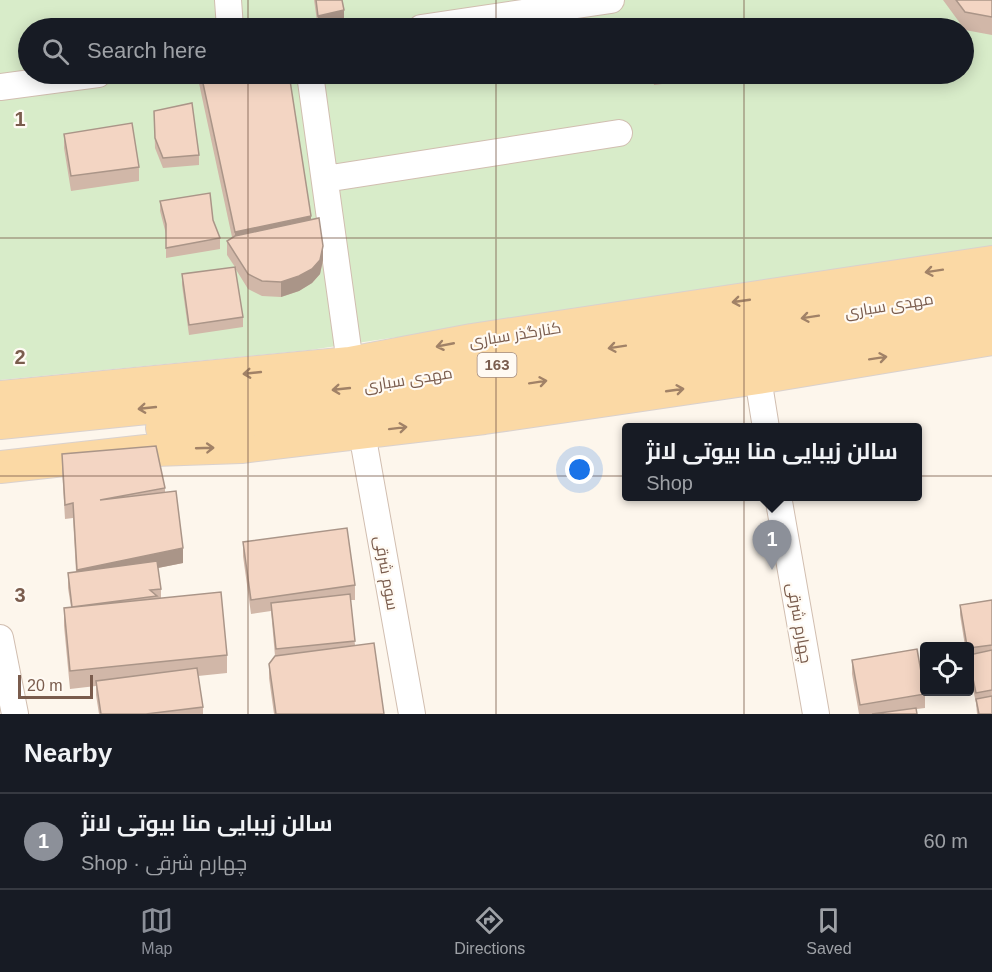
<!DOCTYPE html>
<html lang="en">
<head>
<meta charset="utf-8">
<style>
  :root { --surface:#171b24; --page:#20242c; --text:#f1f3f6; --muted:#9ea1a6; --line:#363941; --accent:#8c9099 }
  body { margin:0; font-family:Helvetica,Cairo,sans-serif; background:var(--page); color:var(--text) }
  .controls { position:absolute; right:18px; bottom:18px; display:grid; overflow:hidden; border-radius:6px; box-shadow:0 3px 15px #0003 }
  .controls button { width:54px; height:54px; display:grid; place-items:center; padding:0; border:0; border-bottom:2px solid var(--line); background:var(--surface); color:var(--text); font:30px sans-serif }
  .scale { position:absolute; left:18px; bottom:15px; width:75px; box-sizing:border-box; padding-left:6px; border:3px solid #7a5c4d; border-top:0; font-size:16px; line-height:21px; white-space:nowrap; color:#7a5c4d; -webkit-text-stroke:4px #fffaf3; paint-order:stroke }
  .you { position:absolute; left:580px; top:470px; width:21px; height:21px; margin:-15px; border:4px solid #fff; border-radius:50%; background:#1a73e8; box-shadow:0 0 0 9px #1a73e833 }
  .badge { display:grid; place-items:center; width:39px; height:39px; border-radius:50%; background:var(--accent); color:#fff; font-size:20px; font-weight:700 }
  .pin { position:absolute; translate:-50% -50px; filter:drop-shadow(0 2px 3px #0008) }
  .pin::after { content:''; position:absolute; top:32px; width:21px; height:18px; background:inherit; clip-path:polygon(0 0,100% 0,50% 100%) }
  .popup { position:absolute; left:622px; top:423px; width:300px; height:78px; box-sizing:border-box; display:grid; place-content:center; border-radius:6px; background:var(--surface); filter:drop-shadow(0 2px 4px #0005); font-size:20px; white-space:nowrap; color:var(--muted) }
  .popup b { font-size:22px; color:var(--text) }
  .popup::after { content:''; position:absolute; left:50%; top:100%; margin-left:-12px; border:12px solid transparent; border-top-color:var(--surface) }
  .list { margin:0; padding:0; list-style:none }
  h2 { display:flex; justify-content:space-between; align-items:center; height:78px; margin:0; padding:0 24px; font-size:26px }
  h2 small { font-size:20px; font-weight:400; color:var(--muted) }
  .list li { display:grid; grid-template-columns:39px 1fr auto; gap:18px; align-items:center; box-sizing:border-box; height:96px; padding:0 24px; border-top:2px solid var(--line) }
  .list b { display:block; font-size:22px; white-space:nowrap }
  .list p { margin:0; font-size:20px; white-space:nowrap; color:var(--muted) }
  .list em { font-size:20px; font-style:normal; color:var(--muted) }
  .icon { flex:none; width:33px; height:33px; fill:none; stroke:currentColor; stroke-width:2; stroke-linecap:round; stroke-linejoin:round }
  .map { position:relative; flex:none; width:992px; height:714px; overflow:hidden }
  .search { position:absolute; background:var(--surface); box-shadow:0 3px 15px #0003; left:18px; right:18px; top:18px; height:66px; display:flex; align-items:center; gap:15px; box-sizing:border-box; padding:0 21px; border-radius:33px; color:var(--muted); font-size:22px }
  .sheet { height:174px; background:var(--surface) }
  nav { display:flex; justify-content:space-around; align-items:center; box-sizing:border-box; height:84px; border-top:2px solid var(--line); background:var(--surface); font-size:16px; color:var(--muted) }
  nav a { display:grid; justify-items:center; gap:3px }
  nav .on { color:var(--accent) }
  .map>svg:first-child { display:block }
  .green { fill:#d8ecc9; fill-rule:evenodd }
  .lines { fill:none; stroke-linecap:round; stroke-linejoin:round }
  .minor-casing { stroke:#d1beb0; stroke-width:28 }
  .major-casing { stroke:#dad1cd; stroke-width:34 }
  .minor { stroke:#fff; stroke-width:26 }
  .major { stroke:#fbd9a5; stroke-width:32 }
  .wall { fill:#d1b7a8 }
  .shaded-wall { fill:#aa9588 }
  .building { fill:#f3d5c3; stroke:#aa9588; stroke-width:1.5 }
  .oneway { stroke:#a18267 }
  .grid { fill:none; stroke:#7a5c4d; stroke-width:1.5; stroke-opacity:0.55 }
  .labels { text-anchor:middle; stroke-width:4.5; stroke-linejoin:round; paint-order:stroke }
  .shield { fill:#fffaf3; stroke:#a28b7f; stroke-width:1.5 }
  .shield-label { font-size:15px; font-weight:bold; fill:#7a5c4d }
  .street-label { font-size:16px; fill:#7a5c4d; stroke:#fffaf3 }
  .grid-label { font-size:20px; text-anchor:middle; font-weight:bold; fill:#7a5c4d; stroke:#fffaf3; stroke-width:4.5; stroke-linejoin:round; paint-order:stroke }
</style>
</head>
<body>
<div class="map">
<svg width="992" height="714" viewBox="0 0 992 714">
  <rect width="100%" height="100%" fill="#fdf6ec"/>
  <path class="green" d="M0,0H992V249L531,323L391,338L310,350L0,380ZM28,28H964V74H28Z"/>
  <g class="lines">
    <defs>
      <path id="minor" d="M228,0L230,28
        M421,28L611,0
        M310,74L350,363
        M0,87L98,74
        M325,179L619,133
        M758,378L766,428
        M362,433L412,714
        M778,496L816,714
        M0,638L15,714"/>
      <path id="major" d="M0,397L350,363L472,340L992,262
        M0,423L352,387L992,290
        M162,428L356,410L992,312
        M0,467L155,450L241,447L484,418L758,378L992,339"/>
    </defs>
    <use href="#minor" class="minor-casing"/>
    <use href="#major" class="major-casing"/>
    <use href="#minor" class="minor"/>
    <use href="#major" class="major"/>
  </g>
  <path class="wall" d="M314,0H342L344,24L325,28H318Z
    M943,0H992V35L965,30Z
    M197,74H289L311,220L323,260L320,274L312,283L299,291L281,297L262,296L248,289L235,268L243,317V327L189,335L182,285V274L235,267L227,255V241L232,237Z
    M652,74H678V82L654,85Z
    M703,74H722V77L703,79Z
    M154,111L199,155V165L163,168L155,148Z
    M64,134L139,167V181L71,191L64,148Z
    M160,201L220,238V249L166,258V234L160,211Z
    M62,454L165,488V492L183,563L158,568L161,589V598L227,655V673L198,676L203,707V714H99L96,695V686L70,689L64,626V608L71,607L68,588V573L76,572L73,518L65,519L62,469Z
    M243,542L355,585V600H350L355,645L384,714H274L269,678V664L275,656L271,611L251,614L243,556Z
    M992,600V714H977L976,703L969,670V646H965L960,615V605Z
    M852,660L925,694V708L917,709V714H859L852,674Z"/>
  <path class="shaded-wall" d="M344,10V24L325,28H318V16Z
    M311,216V234L235,250V232Z
    M323,246V260L320,274L312,283L299,291L281,297V282Z
    M183,548V563L77,584V570Z"/>
  <path class="building" d="M316,0H342L344,10L318,16Z
    M956,0H992V17L965,12Z
    M682,25L688,28H679Z
    M201,74H289L311,216L235,232Z
    M653,74H678V76L654,80Z
    M192,103L199,155L163,158L155,138L154,111Z
    M132,123L139,167L71,176L64,134Z
    M210,193L213,220L220,238L166,248V224L160,201Z
    M319,218L323,246L320,260L312,269L299,276L281,282L262,281L248,274L227,241L235,236Z
    M235,267L243,317L189,325L182,274Z
    M156,446L165,488L100,500L176,491L183,548L77,570L73,503L65,505L62,454Z
    M347,528L355,585L251,600L243,542Z
    M157,561L161,589L150,590L157,596L72,607L68,573Z
    M221,592L227,655L70,671L64,608Z
    M350,594L355,641L276,649L271,603Z
    M992,600V645L969,648V646H967L960,605Z
    M374,643L384,714H276L269,664L275,656Z
    M917,649L925,694L860,705L852,660Z
    M992,650V690L976,693L969,660V655Z
    M197,668L203,707L146,714H101L96,681Z
    M992,696V714H979L976,699Z
    M916,708L917,714H872Z"/>
  <defs><path id="oneway-shaft" d="M-6 0H5M1.5-3L5.5 0L1.5 3" fill="none" stroke-width="1.6" stroke-linecap="round" stroke-linejoin="round" transform="scale(1.5)"/></defs>
  <g class="oneway">
    <use href="#oneway-shaft" transform="translate(934 271) rotate(171)"/>
    <use href="#oneway-shaft" transform="translate(741 301) rotate(172)"/>
    <use href="#oneway-shaft" transform="translate(810 317) rotate(171)"/>
    <use href="#oneway-shaft" transform="translate(445 345) rotate(169)"/>
    <use href="#oneway-shaft" transform="translate(617 347) rotate(171)"/>
    <use href="#oneway-shaft" transform="translate(878 358) rotate(-9)"/>
    <use href="#oneway-shaft" transform="translate(252 373) rotate(174)"/>
    <use href="#oneway-shaft" transform="translate(538 382) rotate(-9)"/>
    <use href="#oneway-shaft" transform="translate(341 389) rotate(174)"/>
    <use href="#oneway-shaft" transform="translate(675 390) rotate(-8)"/>
    <use href="#oneway-shaft" transform="translate(147 408) rotate(174)"/>
    <use href="#oneway-shaft" transform="translate(398 428) rotate(-7)"/>
    <use href="#oneway-shaft" transform="translate(205 448) rotate(-2)"/>
  </g>
  <path class="grid" d="M248,0V28M496,0V28M744,0V28M248,74V714M496,74V714M744,74V714M0,238H992M0,476H992"/>
  <g class="labels">
    <rect class="shield" x="477.5" y="353" width="39" height="24" rx="4.5"/>
    <g class="shield-label">
      <text x="497" y="370">163</text>
    </g>
    <g class="street-label">
      <text transform="translate(889 305) rotate(-9)" y="6">مهدی سباری</text>
      <text transform="translate(515 334) rotate(-9)" y="6">کنارگذر سباری</text>
      <text transform="translate(408 379) rotate(-9)" y="6">مهدی سباری</text>
      <text transform="translate(387 573) rotate(80)" y="6">سوم شرقی</text>
      <text transform="translate(800 623) rotate(80)" y="6">چهارم شرقی</text>
    </g>
  </g>
  <g class="grid-label">
    <text x="20" y="126">1</text>
    <text x="20" y="364">2</text>
    <text x="20" y="602">3</text>
  </g>
</svg>
<div class="controls">
<button><svg class="icon" aria-label="locate" viewBox="0 0 24 24"><circle cx="12" cy="12" r="6"/><path d="M12 2v4M12 18v4M2 12h4M18 12h4"/></svg></button>
</div>
<div class="scale">20 m</div>
<div class="you"></div>
<div class="pin badge" style="left:772px;top:570px">1</div>
<div class="popup"><b>سالن زیبایی منا بیوتی لانژ</b>Shop</div>
<div class="search"><svg class="icon" aria-label="search" viewBox="0 0 24 24"><circle cx="10" cy="10" r="6"/><path d="M15 15l6 6"/></svg>Search here</div>
</div>
<section class="sheet">
<h2>Nearby<small></small></h2>
<ul class="list">
<li><span class="badge">1</span><div><b>سالن زیبایی منا بیوتی لانژ</b><p>Shop · چهارم شرقی</p></div><em>60 m</em></li>
</ul>
</section>
<nav>
<a class="on"><svg class="icon" aria-label="map" viewBox="0 0 24 24"><path d="M3 6l6-2 6 2 6-2v14l-6 2-6-2-6 2zM9 4v14M15 6v14"/></svg>Map</a>
<a><svg class="icon" aria-label="directions" viewBox="0 0 24 24"><path d="M12 3l9 9-9 9-9-9zM9 14v-3h6M13 9l2 2-2 2"/></svg>Directions</a>
<a><svg class="icon" aria-label="saved" viewBox="0 0 24 24"><path d="M7 4h10v16l-5-4-5 4z"/></svg>Saved</a>
</nav>
</body>
</html>
